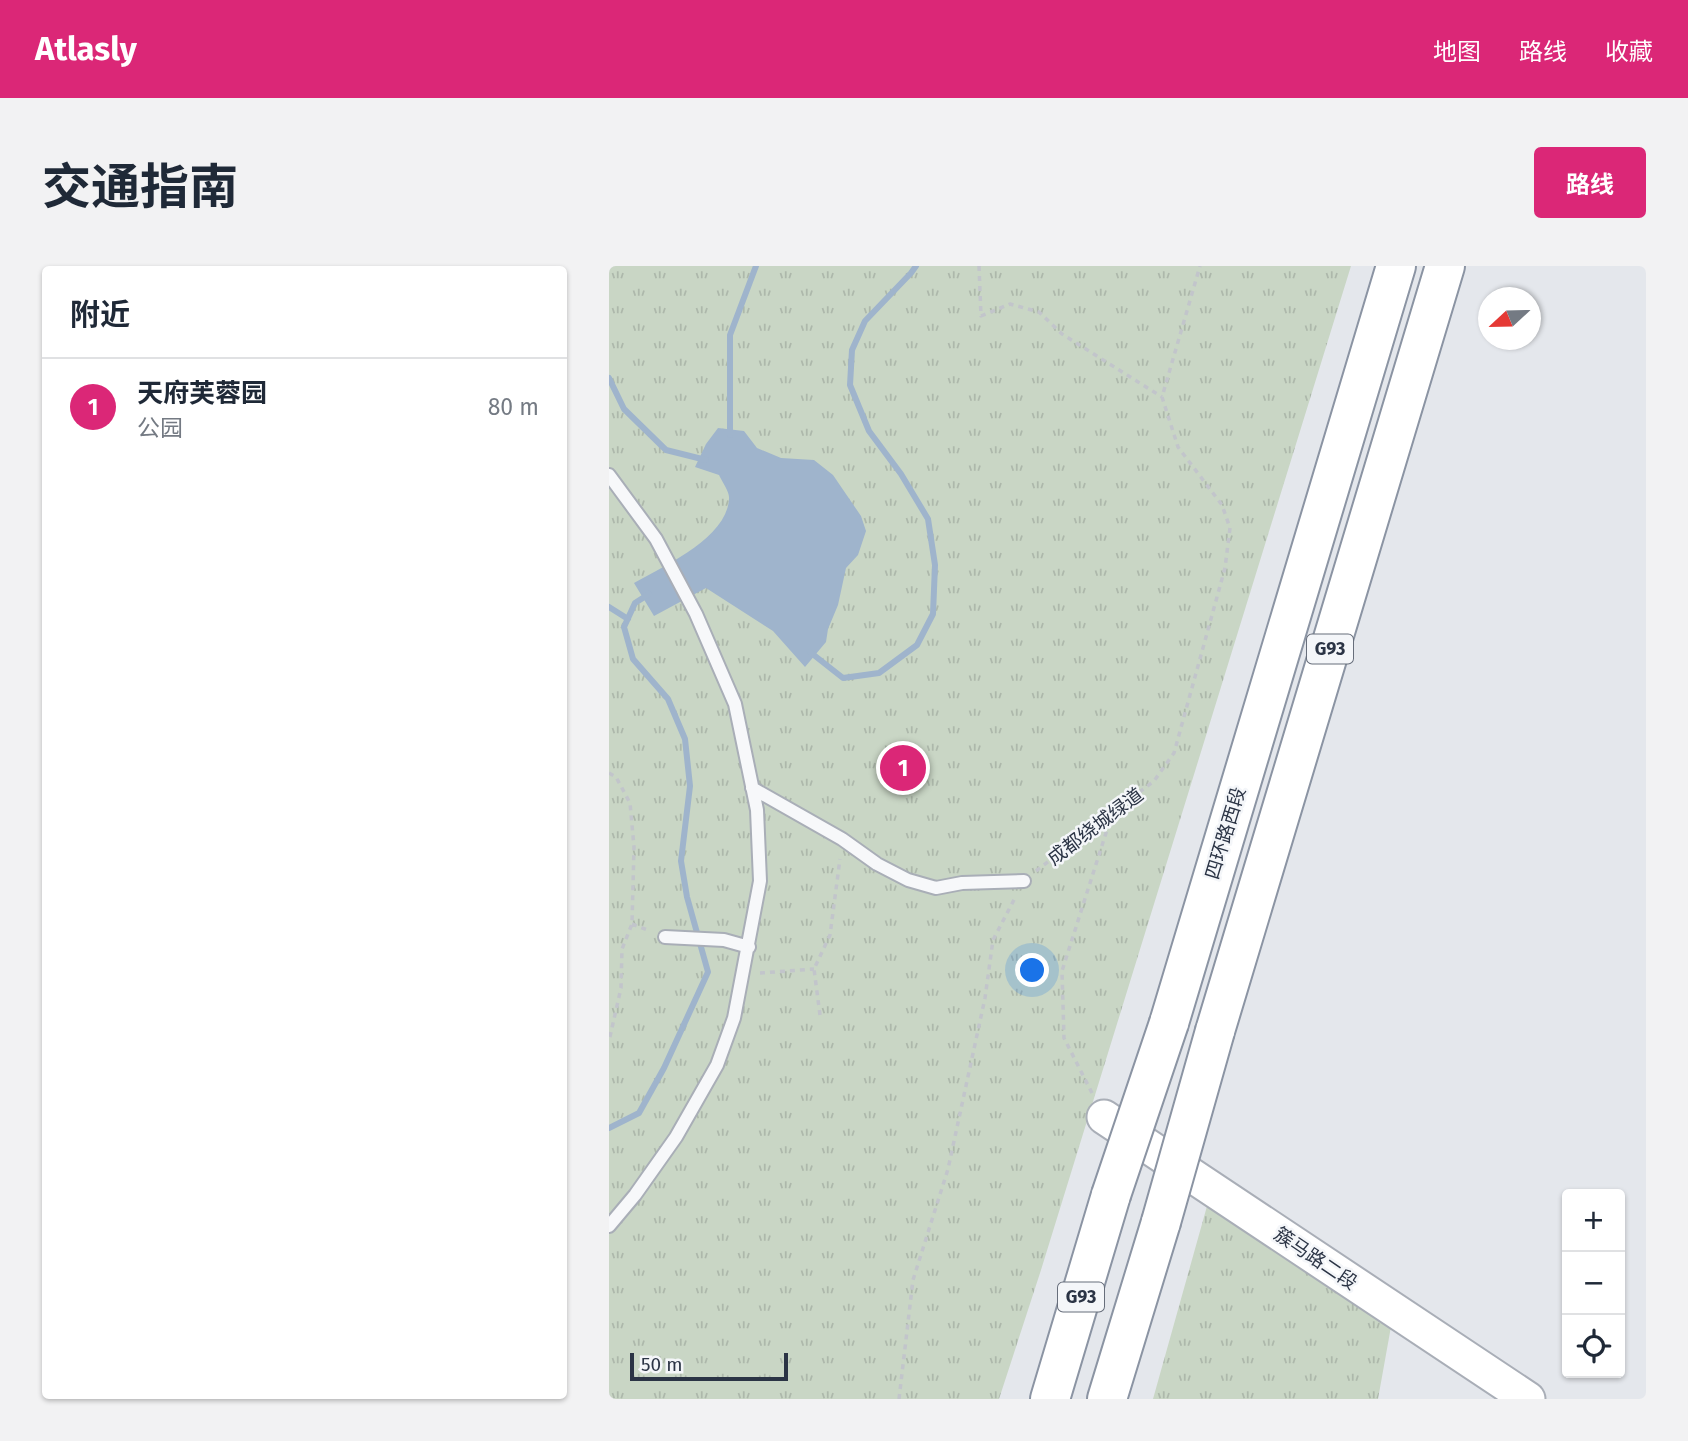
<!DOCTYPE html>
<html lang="zh">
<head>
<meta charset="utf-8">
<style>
  :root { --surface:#fff; --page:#f2f2f3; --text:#1f2937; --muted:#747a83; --line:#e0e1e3; --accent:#db2777 }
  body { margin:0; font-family:"Fira Sans","Noto Sans SC",sans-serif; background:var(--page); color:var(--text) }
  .controls { position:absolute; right:21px; bottom:21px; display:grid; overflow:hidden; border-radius:7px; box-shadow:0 2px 5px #0004 }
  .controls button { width:63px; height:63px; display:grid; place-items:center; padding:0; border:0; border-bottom:2px solid var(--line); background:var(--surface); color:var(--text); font:35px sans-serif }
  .compass { position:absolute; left:869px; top:21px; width:63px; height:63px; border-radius:50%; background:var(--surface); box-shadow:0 2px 5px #0004; rotate:248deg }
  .scale { position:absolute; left:21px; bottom:18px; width:158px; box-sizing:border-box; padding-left:7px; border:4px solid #2b3445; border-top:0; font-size:19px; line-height:24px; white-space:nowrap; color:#2b3445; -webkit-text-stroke:5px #f4f6f9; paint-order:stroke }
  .you { position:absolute; left:424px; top:705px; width:24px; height:24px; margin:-18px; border:5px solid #fff; border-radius:50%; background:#1a73e8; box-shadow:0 0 0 10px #1a73e833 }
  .badge { display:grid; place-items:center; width:46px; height:46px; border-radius:50%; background:var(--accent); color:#fff; font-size:23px; font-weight:700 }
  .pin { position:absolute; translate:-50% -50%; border:4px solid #fff; box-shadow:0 2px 7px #0006 }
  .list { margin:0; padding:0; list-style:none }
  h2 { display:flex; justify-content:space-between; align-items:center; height:91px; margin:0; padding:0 28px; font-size:30px }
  h2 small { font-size:23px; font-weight:400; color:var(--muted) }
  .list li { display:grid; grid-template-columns:46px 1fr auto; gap:21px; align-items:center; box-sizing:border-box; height:98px; padding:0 28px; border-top:2px solid var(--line) }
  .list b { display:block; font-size:26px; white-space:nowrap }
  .list p { margin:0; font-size:23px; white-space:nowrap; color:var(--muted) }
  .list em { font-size:23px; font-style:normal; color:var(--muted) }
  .icon { flex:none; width:38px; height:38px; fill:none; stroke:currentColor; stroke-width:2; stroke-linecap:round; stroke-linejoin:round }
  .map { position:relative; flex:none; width:1037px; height:1133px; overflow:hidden; border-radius:7px }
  header { display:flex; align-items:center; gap:42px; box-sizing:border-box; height:98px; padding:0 35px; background:var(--accent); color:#fff }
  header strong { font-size:33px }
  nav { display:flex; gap:38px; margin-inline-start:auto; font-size:24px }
  .intro { display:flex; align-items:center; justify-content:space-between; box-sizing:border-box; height:168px; padding:0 42px }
  h1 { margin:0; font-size:49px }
  .button { padding:18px 32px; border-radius:7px; background:var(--accent); color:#fff; font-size:24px; font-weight:700 }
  main { display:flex; gap:42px; padding:0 42px }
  aside { flex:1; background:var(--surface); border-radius:7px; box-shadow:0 2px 5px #0004 }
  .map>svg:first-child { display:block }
  .grass { fill:url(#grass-tufts) }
  .water { fill:#9fb4cc }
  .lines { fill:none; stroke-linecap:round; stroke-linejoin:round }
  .stream { stroke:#9fb4cc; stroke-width:6 }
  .service-casing { stroke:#a9aeb7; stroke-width:16 }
  .secondary-casing { stroke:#a9aeb7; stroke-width:37 }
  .motorway-casing { stroke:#8b94a3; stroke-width:42 }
  .path { stroke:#c2c5cb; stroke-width:3.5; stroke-dasharray:5 5; stroke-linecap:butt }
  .service { stroke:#f7f8fa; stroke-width:12 }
  .secondary { stroke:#fff; stroke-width:33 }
  .motorway { stroke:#fff; stroke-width:38 }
  .motorway-bridge-casing { stroke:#8b94a3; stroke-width:42; stroke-linecap:butt }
  .motorway-bridge { stroke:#fff; stroke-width:38 }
  .labels { text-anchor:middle; stroke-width:5; stroke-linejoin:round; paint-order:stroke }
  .shield { fill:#f4f6f9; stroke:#676e7b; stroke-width:2 }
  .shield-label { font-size:18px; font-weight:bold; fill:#2b3445 }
  .street-label { font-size:19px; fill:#2b3445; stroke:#f4f6f9 }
</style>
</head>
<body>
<header>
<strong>Atlasly</strong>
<nav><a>地图</a><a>路线</a><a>收藏</a></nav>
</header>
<div class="intro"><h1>交通指南</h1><a class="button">路线</a></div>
<main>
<aside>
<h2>附近<small></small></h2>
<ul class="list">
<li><span class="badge">1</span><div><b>天府芙蓉园</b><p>公园</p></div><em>80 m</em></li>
</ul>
</aside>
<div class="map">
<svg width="1037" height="1133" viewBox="0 0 1037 1133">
  <defs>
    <pattern id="grass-tufts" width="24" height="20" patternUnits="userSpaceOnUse" patternTransform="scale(1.75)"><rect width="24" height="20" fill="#c9d6c5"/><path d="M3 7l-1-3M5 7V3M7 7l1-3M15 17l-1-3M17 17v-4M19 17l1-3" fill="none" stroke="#adb8ab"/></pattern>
  </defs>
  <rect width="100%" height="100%" fill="#e4e7ec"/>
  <path class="grass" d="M0,0H742L432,1004L390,1133H0Z
    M600,933L783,1055L769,1133H544Z"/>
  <path class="water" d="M109,162L135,165L148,182L172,192L205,194L224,209L252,250L257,265L249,289L237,302L229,339L219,363L217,376L196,401L164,365L97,322L45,350L25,317C55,300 118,272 120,233C121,226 113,216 110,209L86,201L97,178Z"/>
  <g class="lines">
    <path class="stream" d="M0,112L15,143L57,184L97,194
      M121,169V69L147,0
      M0,341L19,353
      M201,386L234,412L270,407L308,379L324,348L326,299L319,253L292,208L260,165L241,119L243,84L256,55L302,7L307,0
      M0,862L30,847L55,802L99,706L78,631L72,595L81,520L76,473L59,433L24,393L15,361L26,337L40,328"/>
    <defs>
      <path id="service" d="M0,209L47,273L87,348L126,438L148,544L151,615L125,752L108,799L67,871L26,929L0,960
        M143,522L233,573L268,598L299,614L327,622L353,617L415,615
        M56,671L115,674L140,681"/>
      <path id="secondary" d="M495,851L919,1133"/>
      <path id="motorway" d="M560,757L787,0
        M606,765L836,0
        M441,1133L502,929
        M498,1133L552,956"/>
    </defs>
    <use href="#service" class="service-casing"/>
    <use href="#secondary" class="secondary-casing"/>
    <use href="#motorway" class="motorway-casing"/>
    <path class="path" d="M370,0L372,50L401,38L430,46L453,68L553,131
      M0,507L7,511L21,537L25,581L23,658L13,683L12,722L0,775
      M427,605L545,515L565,487L616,302L621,262L613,239L569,181L553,131L591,0
      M23,658L41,665
      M151,707L205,703
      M211,749L205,703L221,669L231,593
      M483,827L455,772L453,705L503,548
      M290,1133L304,1014L339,903L376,732L384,674L407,630"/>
    <use href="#service" class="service"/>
    <use href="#secondary" class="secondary"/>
    <use href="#motorway" class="motorway"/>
    <defs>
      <path id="motorway-bridge" d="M502,929L560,757
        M552,956L606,765"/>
    </defs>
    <use href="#motorway-bridge" class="motorway-bridge-casing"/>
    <use href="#motorway-bridge" class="motorway-bridge"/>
  </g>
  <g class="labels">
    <g class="shield">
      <rect x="698" y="368.5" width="46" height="29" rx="5"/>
      <rect x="449" y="1016.5" width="46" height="29" rx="5"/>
    </g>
    <g class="shield-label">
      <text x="721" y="389">G93</text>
      <text x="472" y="1037">G93</text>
    </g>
    <g class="street-label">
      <text transform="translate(486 560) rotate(-37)" y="7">成都绕城绿道</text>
      <text transform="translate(616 567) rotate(-73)" y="7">四环路西段</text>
      <text transform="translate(707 992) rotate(34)" y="7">簇马路二段</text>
    </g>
  </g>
</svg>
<div class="controls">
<button>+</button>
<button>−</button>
<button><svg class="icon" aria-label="locate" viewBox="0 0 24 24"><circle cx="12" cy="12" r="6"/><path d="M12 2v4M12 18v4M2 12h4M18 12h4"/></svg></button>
</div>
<svg class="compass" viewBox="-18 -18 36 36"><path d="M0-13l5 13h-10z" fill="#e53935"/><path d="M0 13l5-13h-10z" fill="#747a83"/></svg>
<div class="scale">50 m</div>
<div class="you"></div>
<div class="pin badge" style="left:294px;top:502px">1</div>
</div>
</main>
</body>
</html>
